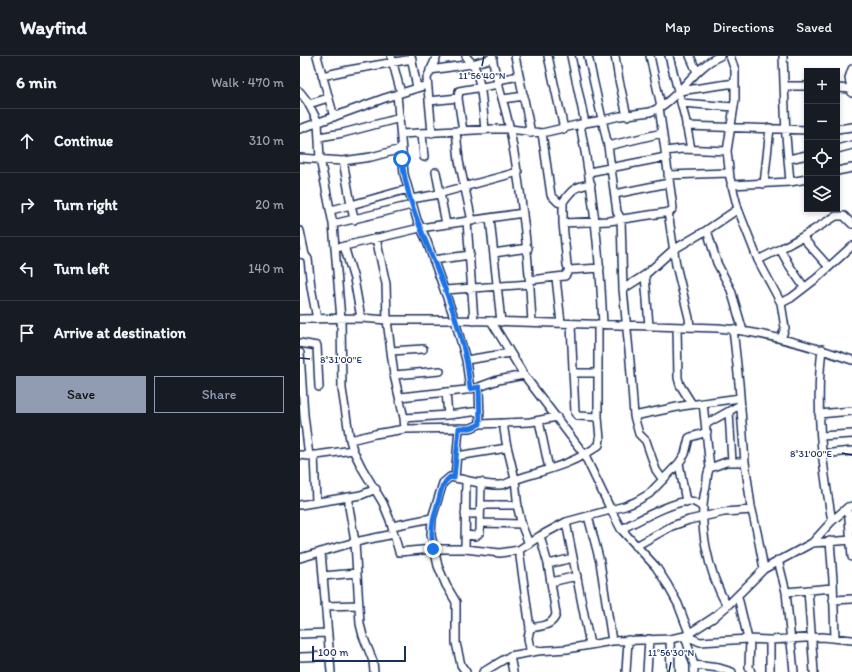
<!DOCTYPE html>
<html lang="en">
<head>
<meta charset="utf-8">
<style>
  :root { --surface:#171b24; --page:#242831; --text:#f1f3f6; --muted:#9ea1a6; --line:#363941; --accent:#919bb2 }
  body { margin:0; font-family:Itim,sans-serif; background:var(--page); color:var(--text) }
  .controls { position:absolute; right:12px; top:12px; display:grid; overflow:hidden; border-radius:0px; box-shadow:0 2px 6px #0003 }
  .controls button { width:36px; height:36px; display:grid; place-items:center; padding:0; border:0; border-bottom:1px solid var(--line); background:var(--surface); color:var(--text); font:20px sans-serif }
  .scale { position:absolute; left:12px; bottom:10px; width:94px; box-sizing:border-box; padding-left:4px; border:2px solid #1b2f5e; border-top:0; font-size:11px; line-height:14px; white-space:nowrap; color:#1b2f5e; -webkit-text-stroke:3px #fff; paint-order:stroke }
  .stop { position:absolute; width:12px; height:12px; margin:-9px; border:3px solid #1a73e8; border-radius:50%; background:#fff }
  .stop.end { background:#1a73e8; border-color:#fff; box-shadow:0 1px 4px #0008 }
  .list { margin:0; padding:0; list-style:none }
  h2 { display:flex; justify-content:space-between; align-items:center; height:52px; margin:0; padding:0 16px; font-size:17px }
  h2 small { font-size:13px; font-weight:400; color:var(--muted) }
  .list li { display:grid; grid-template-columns:26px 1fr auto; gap:12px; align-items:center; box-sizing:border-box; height:64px; padding:0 16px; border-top:1px solid var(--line) }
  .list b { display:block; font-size:15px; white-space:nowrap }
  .list em { font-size:13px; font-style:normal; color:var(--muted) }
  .actions { display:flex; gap:8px; padding:12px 16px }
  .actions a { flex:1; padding:9px 0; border:1px solid var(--accent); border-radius:0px; text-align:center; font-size:14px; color:var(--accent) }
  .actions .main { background:var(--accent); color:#111 }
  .icon { flex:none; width:22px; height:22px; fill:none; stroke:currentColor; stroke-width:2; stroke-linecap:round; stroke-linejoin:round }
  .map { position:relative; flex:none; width:552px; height:616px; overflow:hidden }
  header { display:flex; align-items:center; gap:24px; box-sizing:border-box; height:56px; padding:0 20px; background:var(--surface); border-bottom:1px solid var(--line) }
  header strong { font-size:19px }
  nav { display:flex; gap:22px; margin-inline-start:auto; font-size:14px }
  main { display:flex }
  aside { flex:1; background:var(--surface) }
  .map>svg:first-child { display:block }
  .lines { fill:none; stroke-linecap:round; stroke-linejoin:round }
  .minor-casing { stroke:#1b2f5e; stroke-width:10 }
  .minor { stroke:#fff; stroke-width:7 }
  .route { stroke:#1a73e8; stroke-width:5 }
  .ticks { fill:none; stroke:#1b2f5e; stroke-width:1.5 }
  .ticks-label { font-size:10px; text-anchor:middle; fill:#1b2f5e; stroke:#fff; stroke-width:3; stroke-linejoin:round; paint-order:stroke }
</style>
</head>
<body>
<header>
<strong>Wayfind</strong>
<nav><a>Map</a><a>Directions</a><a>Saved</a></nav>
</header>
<main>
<aside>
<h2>6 min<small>Walk · 470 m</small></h2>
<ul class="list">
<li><svg class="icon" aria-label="ahead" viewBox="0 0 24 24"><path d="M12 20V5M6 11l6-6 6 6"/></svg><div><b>Continue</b></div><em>310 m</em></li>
<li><svg class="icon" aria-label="right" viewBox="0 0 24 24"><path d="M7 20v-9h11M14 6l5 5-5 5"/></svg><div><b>Turn right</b></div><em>20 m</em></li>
<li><svg class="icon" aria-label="left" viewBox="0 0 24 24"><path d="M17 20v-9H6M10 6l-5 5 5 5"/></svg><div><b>Turn left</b></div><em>140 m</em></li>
<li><svg class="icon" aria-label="arrive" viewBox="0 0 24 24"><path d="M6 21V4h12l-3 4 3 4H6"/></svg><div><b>Arrive at destination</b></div></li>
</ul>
<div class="actions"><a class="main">Save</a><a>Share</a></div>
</aside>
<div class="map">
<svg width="552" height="616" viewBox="0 0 552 616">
  <rect width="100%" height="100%" fill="#fff"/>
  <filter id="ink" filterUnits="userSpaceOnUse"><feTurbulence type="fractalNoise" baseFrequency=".025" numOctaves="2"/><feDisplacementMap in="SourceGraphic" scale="8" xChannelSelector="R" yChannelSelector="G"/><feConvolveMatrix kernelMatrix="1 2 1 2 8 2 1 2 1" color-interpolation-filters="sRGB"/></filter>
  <g filter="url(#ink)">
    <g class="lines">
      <defs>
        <path id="minor" d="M17,0L34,61
          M91,0L101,37
          M111,0L117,32
          M166,0C168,4 172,6 174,10C182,26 183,56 185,74
          M192,0C196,25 205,49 210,74C222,138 229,201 232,266
          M215,0L231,77
          M248,0L264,73
          M271,0L285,67
          M288,0L308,90L317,156L321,163L323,233L330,305L334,360L339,378L346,385L356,414L363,424
          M315,0L319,24L327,60
          M350,0L361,50
          M369,0L385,62L391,93
          M390,0L397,16
          M430,0L435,14V44L427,95L430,122L438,153
          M483,0L486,80L490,126
          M552,13L549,22L552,37
          M130,14L172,8L193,2
          M22,20L49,14L112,3
          M198,24L219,20
          M485,30H507
          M537,32L551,33
          M379,35L435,27
          M0,36L7,45L18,66L20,103L33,168L41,263L42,333L50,384L53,394L62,412L83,447L90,464L99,496L133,493H165L200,497L219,494L240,480L266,466L325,450L335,446L349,438L379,407L385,398L389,382L391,381L407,376
          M97,38L104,118L117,164L126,183L155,264L166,304L170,333
          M203,43L224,40
          M129,45L158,42
          M381,47L434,51
          M9,48L28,42
          M280,68C293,134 300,201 303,268
          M386,70L507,74
          M0,73L85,42L127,29
          M537,73L552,71
          M156,75L159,105L172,165
          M163,75L158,42L159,35L199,28
          M122,77L124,101
          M132,77L127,22L137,0
          M242,77L251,139L258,146L263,148
          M101,78L193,73H210L242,77L285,67L303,64L320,60L350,56C379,45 392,12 420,0
          M19,81L43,77L100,62
          M308,90L362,77
          M537,93L552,89
          M365,95L382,93L427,95
          M0,102L43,105L71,101L101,93
          M489,103L507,99
          M43,105L54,164
          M537,115L552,112
          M136,116L146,168
          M289,116L366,101
          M368,119L429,117
          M291,128C276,130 272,133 263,146V167L267,209L269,214L300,212
          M464,128L470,72
          M431,129L490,126L507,123
          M315,138L369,127
          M111,143L134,139L218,116
          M31,154L51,149L108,133
          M368,156L376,209L389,262L390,271
          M190,162L201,266
          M167,165L174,265
          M263,167L309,165L370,156L373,152L359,51
          M33,168L112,149
          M407,174L417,207L431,234L443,275
          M0,175L5,199
          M502,181L528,210
          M76,182L86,228L87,264L94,319L104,362L105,373
          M44,190L54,223L61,262
          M36,192L120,172L223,157
          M480,193L489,209L504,231
          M194,197L228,192
          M0,198L5,199L8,203L11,231L17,263
          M133,204L170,199
          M458,204L480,193L502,181L536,160H544L552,168
          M345,219L349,270
          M256,222L261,267
          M230,224L265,220L269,214
          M323,233L345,219L373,194L407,174L438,153L458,204L481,247L485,272L481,283
          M145,234L230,228
          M481,247L491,242L517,222L552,190
          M0,263L61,262L87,264H155L418,272C464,276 509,289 552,304
          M191,265L224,319L284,398L311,454L321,473L356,511L367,528L378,548L391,582L400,586L448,583L470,584L522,581L552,584
          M271,268L275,357L278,360L298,361
          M377,271L378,322L380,329L392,348
          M433,273L439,327L445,406L451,450L457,476L464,513
          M0,287L17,290L19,331
          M522,293C515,351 522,408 532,465
          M91,295L123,293
          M0,297L4,359L9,400
          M166,304L210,297
          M273,317H297
          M94,319L140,315
          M179,331L198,324L224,319
          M146,336L148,359
          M100,341L166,334L179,331L180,368
          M403,347L410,412C406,418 408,423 406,430C397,467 408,516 427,550
          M429,356L432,406
          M519,358L552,355
          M334,360L382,350L440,342
          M104,362L148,359L180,355
          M239,365L249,413
          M203,367L206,386L215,423L218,453L222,470L229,488
          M406,368L440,349
          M159,372L155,422C168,424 187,430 200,429C206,429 212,424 217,423C246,414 274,408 299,389L300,383L298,361V268
          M521,380L552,378
          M50,384L75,378L105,373L171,372L180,368L230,366L257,361
          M522,398L552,395
          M0,399L9,400L53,394
          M14,399L16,446
          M157,400L207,392
          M379,407L386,446
          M410,412L426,406H445
          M155,422L150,421L143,427L132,462L131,479L138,510L146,529L156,546V587L161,609L166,616
          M49,441V451L55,486L60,568L63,580L73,605L74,616
          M0,449L61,439L76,433
          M181,449H218
          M548,451L552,501
          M165,458H180
          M288,460L300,506L312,585
          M266,466L290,589
          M180,467L221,468
          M92,470L132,462
          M321,473C338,465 371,446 389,445C395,445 399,448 403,452
          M165,479L176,480L180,476L181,426
          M530,485L533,524L535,582
          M512,487L552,484
          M336,490L372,470L389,464L424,456L452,454
          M165,493L166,424
          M219,494L230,572L228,582L230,593L237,594
          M21,496L31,616
          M0,502L55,486L94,478
          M478,504L486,536L494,616
          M248,508L273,502
          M23,520L57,517
          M251,526L277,520
          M508,534L514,616
          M486,536L533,532
          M438,541L448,583
          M533,544L552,543
          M25,550L59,549
          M230,572C241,570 253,570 256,558L248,508L240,480
          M0,578L28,577
          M385,580L394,609V616
          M370,583L371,616
          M450,583L449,611L451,616
          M470,584V616
          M210,600L213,616
          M0,601L30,600
          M394,609L419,612L432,616
          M183,616L210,600L238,595L267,593L312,585L370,583L385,580L413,562L427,550L464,513L512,487L532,465L548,451L552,450
          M326,616L328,584
          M347,616L349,583"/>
      </defs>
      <use href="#minor" class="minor-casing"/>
      <use href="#minor" class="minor"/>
    </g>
  </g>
  <g class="lines" filter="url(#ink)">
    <path class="route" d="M102,103C107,153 133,197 149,244C156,263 162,283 166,303C168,312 169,323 170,333L179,331L180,368L171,372H159L154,422L150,421C142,427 141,435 139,443C133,463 130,472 133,493"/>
  </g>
  <path class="ticks" d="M182,10L184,0M0,302L10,303M542,397L552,399M369,616L371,606"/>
  <g class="ticks-label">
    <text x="182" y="23">11°56'40"N</text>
    <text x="41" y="307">8°31'00"E</text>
    <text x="511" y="401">8°31'00"E</text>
    <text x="371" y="600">11°56'30"N</text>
  </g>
</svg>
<div class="controls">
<button>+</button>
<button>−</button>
<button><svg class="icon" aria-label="locate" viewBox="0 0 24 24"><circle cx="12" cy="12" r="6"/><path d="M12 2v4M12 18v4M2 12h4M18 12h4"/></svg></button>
<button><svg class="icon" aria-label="layers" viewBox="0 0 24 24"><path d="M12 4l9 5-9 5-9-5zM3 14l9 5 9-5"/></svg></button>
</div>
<div class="scale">100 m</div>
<div class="stop" style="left:102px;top:103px"></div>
<div class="stop end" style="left:133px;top:493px"></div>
</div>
</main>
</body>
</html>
